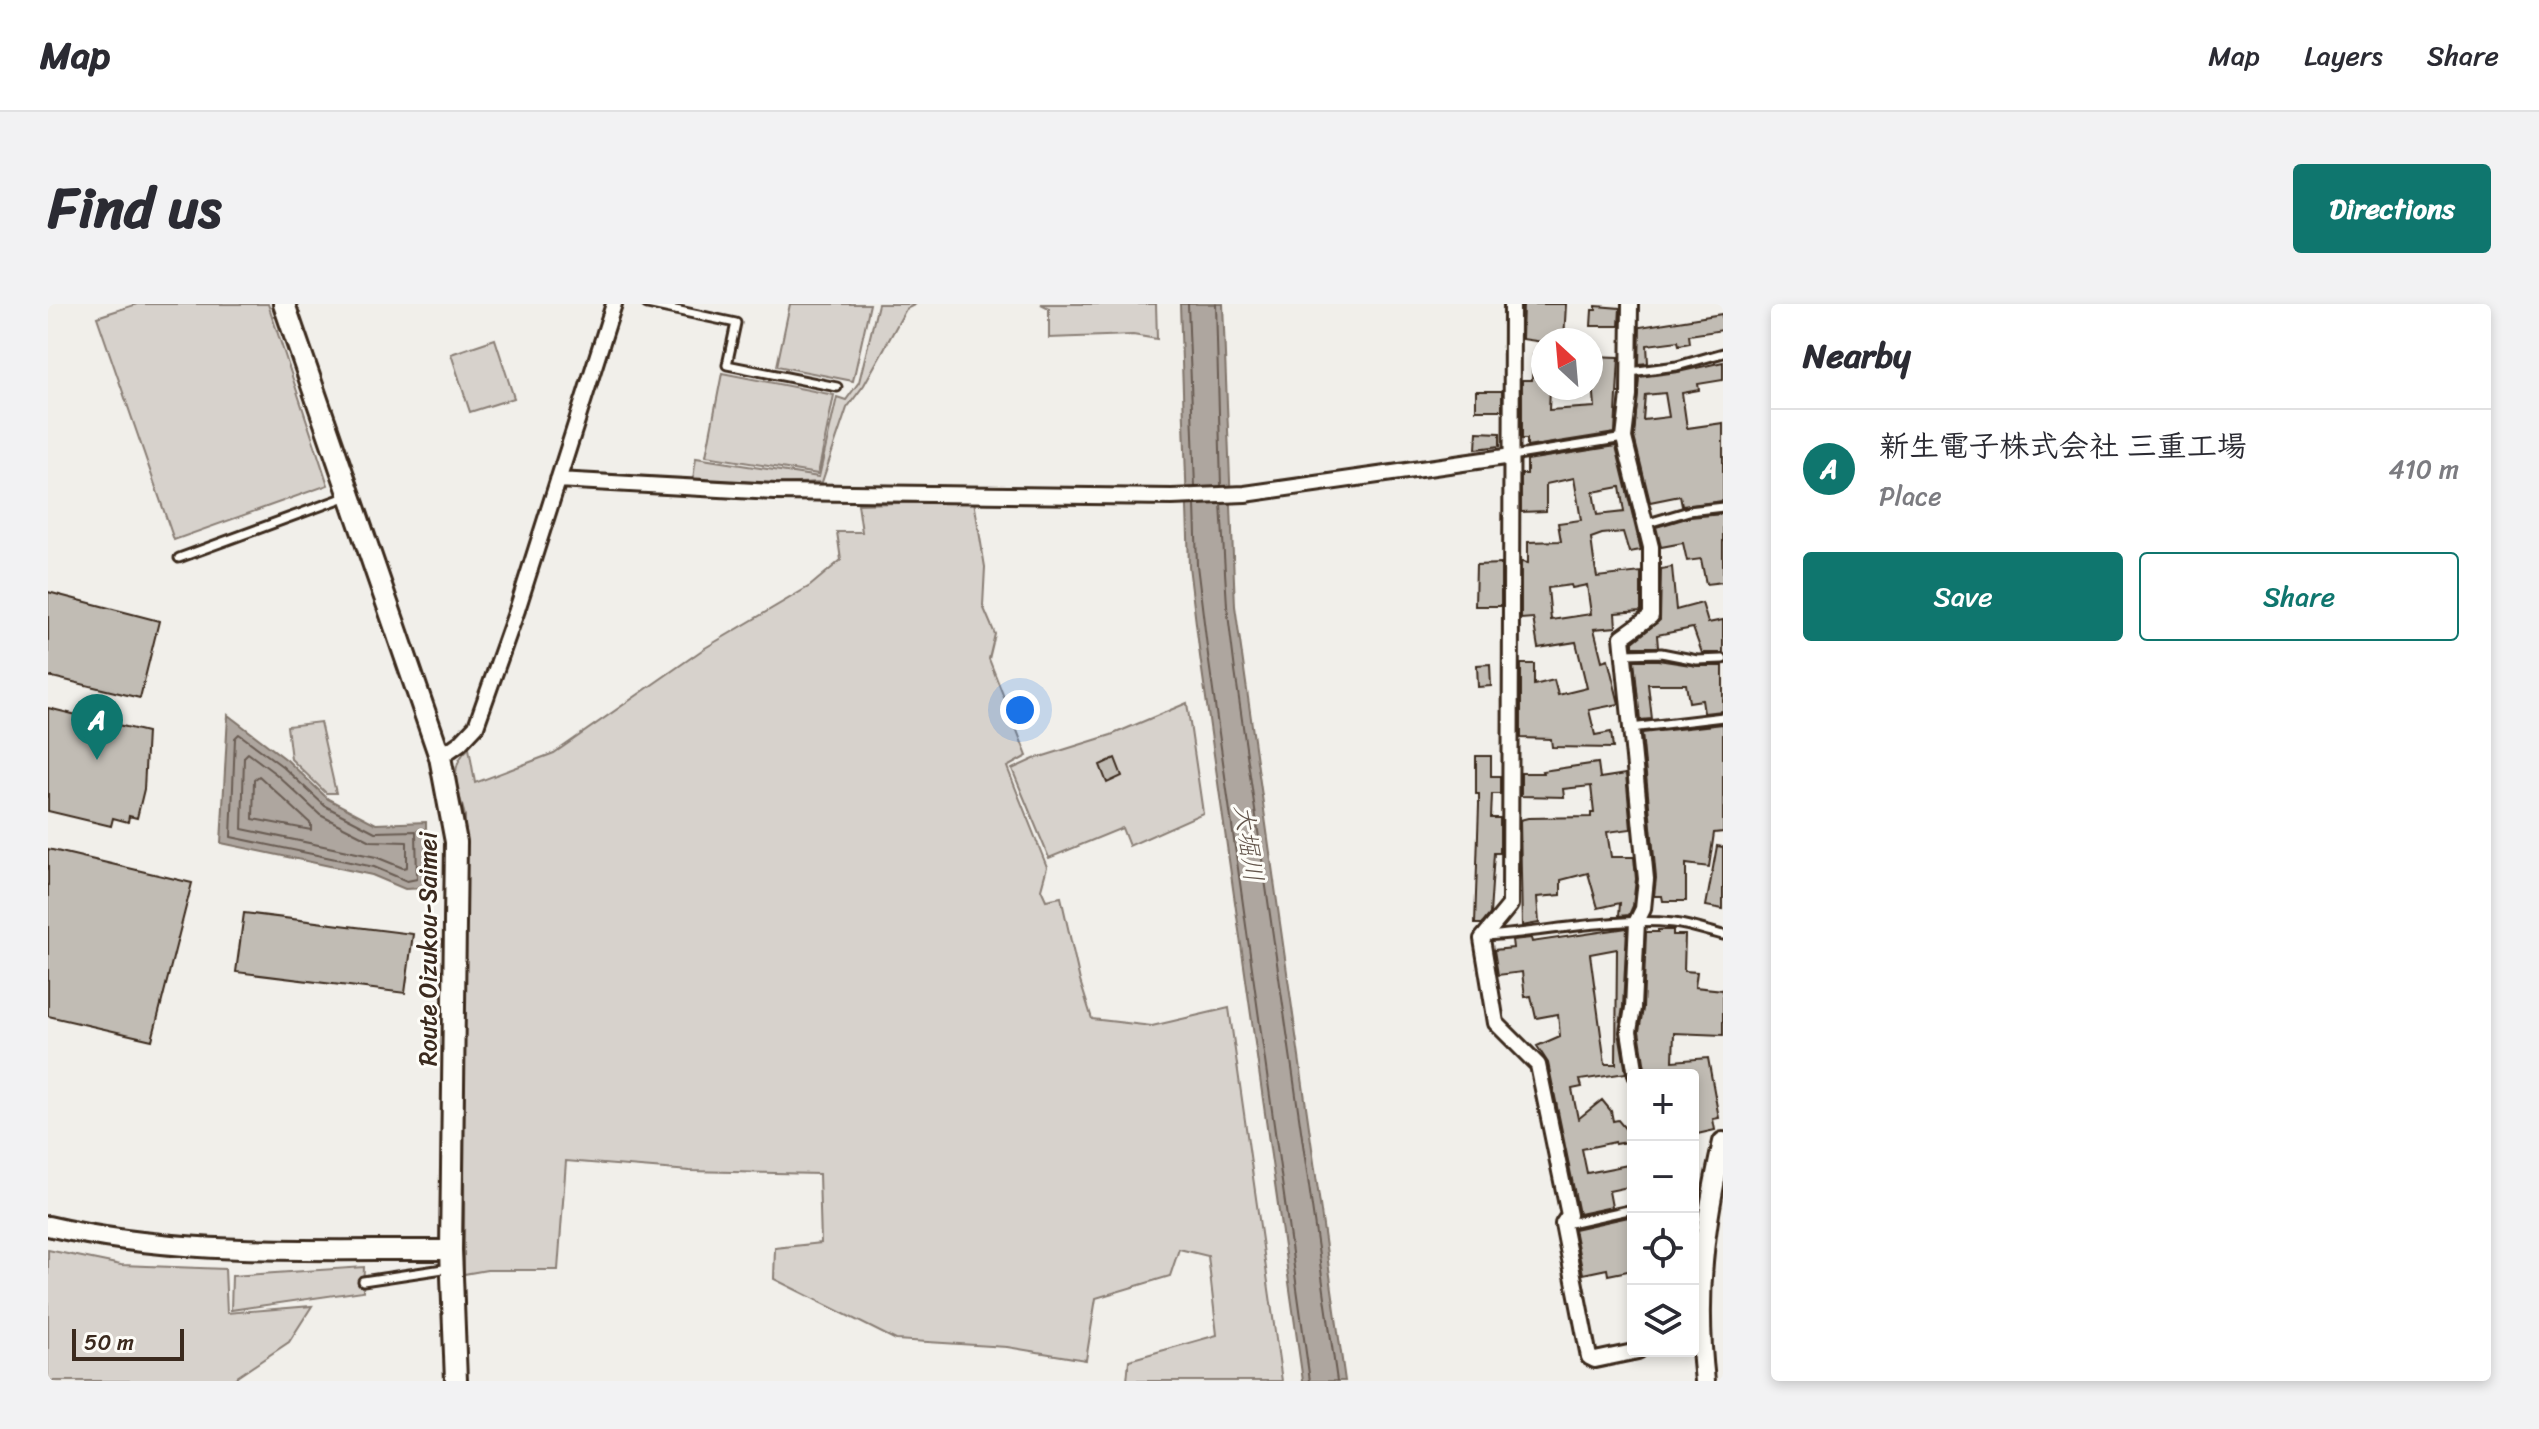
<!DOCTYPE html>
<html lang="en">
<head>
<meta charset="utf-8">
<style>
  :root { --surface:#fff; --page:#f2f2f3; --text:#2b2b33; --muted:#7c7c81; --line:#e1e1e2; --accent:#0f766e }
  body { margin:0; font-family:Sriracha,"Klee One",sans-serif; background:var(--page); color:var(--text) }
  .controls { position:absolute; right:24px; bottom:24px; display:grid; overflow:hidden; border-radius:8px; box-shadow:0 4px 12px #0003 }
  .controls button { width:72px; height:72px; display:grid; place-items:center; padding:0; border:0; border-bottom:2px solid var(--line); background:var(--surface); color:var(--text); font:40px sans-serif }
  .compass { position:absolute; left:1483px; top:24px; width:72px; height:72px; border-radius:50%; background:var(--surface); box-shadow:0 4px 12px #0003; rotate:334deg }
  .scale { position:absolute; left:24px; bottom:20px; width:112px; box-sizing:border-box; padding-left:8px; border:4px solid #3b2a1e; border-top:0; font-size:22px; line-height:28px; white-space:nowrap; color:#3b2a1e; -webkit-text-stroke:6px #fdfcf7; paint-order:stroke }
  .you { position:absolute; left:972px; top:406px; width:28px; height:28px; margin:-20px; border:6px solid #fff; border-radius:50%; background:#1a73e8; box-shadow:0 0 0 12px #1a73e833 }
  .badge { display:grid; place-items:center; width:52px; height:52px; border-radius:50%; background:var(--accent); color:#fff; font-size:26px; font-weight:700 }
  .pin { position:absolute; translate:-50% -66px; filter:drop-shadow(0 2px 4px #0008) }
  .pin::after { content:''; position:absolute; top:42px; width:28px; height:24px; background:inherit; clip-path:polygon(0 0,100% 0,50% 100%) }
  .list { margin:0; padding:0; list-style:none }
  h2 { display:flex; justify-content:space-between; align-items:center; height:104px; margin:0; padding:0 32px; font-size:34px }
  h2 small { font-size:26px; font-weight:400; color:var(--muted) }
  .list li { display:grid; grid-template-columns:52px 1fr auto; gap:24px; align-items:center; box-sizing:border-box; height:120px; padding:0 32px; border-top:2px solid var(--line) }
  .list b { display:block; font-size:30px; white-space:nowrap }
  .list p { margin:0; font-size:26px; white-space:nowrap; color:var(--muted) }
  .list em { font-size:26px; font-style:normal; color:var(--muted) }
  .actions { display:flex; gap:16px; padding:24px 32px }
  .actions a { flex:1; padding:18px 0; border:2px solid var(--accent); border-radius:8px; text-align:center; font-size:28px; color:var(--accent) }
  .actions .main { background:var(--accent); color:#fff }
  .icon { flex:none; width:44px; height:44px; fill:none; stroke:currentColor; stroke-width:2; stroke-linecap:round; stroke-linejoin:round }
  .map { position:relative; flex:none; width:1675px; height:1077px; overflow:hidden; border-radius:8px }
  header { display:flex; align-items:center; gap:48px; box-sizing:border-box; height:112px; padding:0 40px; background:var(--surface); border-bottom:2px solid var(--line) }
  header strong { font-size:38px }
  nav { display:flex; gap:44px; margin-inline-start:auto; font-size:28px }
  .intro { display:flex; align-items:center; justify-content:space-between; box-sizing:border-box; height:192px; padding:0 48px }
  h1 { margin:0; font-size:56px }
  .button { padding:20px 36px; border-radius:8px; background:var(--accent); color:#fff; font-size:28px; font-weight:700 }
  main { display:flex; gap:48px; padding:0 48px }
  aside { flex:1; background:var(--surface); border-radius:8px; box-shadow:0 4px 12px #0003 }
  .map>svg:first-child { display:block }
  .green { fill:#d7d2cc; stroke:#897e75; stroke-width:2 }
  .water { fill:#aea69f; stroke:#80746b; stroke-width:2 }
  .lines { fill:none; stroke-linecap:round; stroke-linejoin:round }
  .shore { stroke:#695c52; stroke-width:2 }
  .building { fill:#c1bcb4; stroke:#3b2a1e; stroke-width:2; fill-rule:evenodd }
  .service-casing { stroke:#3b2a1e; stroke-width:13 }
  .minor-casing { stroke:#3b2a1e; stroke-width:20 }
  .tertiary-casing { stroke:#3b2a1e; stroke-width:24 }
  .secondary-casing { stroke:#3b2a1e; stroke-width:26 }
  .service { stroke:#fdfcf7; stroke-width:7 }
  .minor { stroke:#fdfcf7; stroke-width:14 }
  .tertiary { stroke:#fdfcf7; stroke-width:18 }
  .secondary { stroke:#fdfcf7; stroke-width:20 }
  .labels { text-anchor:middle; stroke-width:6; stroke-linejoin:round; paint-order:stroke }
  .street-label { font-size:24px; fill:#3b2a1e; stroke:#fdfcf7 }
  .water-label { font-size:26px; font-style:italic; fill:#63554b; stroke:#fdfcf7 }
</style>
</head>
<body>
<header>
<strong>Map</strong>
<nav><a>Map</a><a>Layers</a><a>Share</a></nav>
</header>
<div class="intro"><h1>Find us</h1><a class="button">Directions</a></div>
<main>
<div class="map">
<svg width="1675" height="1077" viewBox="0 0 1675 1077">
  <rect width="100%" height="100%" fill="#f1efea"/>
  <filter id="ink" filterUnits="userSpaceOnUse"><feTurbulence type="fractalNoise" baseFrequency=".0125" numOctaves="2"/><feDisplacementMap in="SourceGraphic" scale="16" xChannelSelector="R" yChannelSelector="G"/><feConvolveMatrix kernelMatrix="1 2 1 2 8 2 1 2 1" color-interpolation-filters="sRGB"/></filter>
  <g filter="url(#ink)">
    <path class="green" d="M89,0H220L280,181L126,236L49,13Z
      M742,0H822L805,77L729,62Z
      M830,0H868L858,5L816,81L799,104L774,178L724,180L645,175L648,154L771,173L789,93L798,96L811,78Z
      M993,0H1108L1109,35L1085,31L1001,34V4Z
      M447,35L466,94L422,108L403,50Z
      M674,69L786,91L770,170L658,152Z
      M926,197L937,263L935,302L947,330L941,355L979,452L959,463L999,563L993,585L998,596L1013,593L1032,677L1044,715L1104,722L1181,704L1234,1077H1079L1081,1056L1169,1031L1160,952L1131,945L1122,972L1048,994L1038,1056L959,1043L848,1036L726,975L727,944L773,939L771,870L642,867L518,857L510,966H439L416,970L417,512C411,487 398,463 421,444L427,479L506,449L657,344L762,282L793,256L789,228H814L810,200Z
      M1139,399L1155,509L1081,542L1074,524L1001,554L964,465L986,455L1063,431Z
      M272,418L288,489H278L243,455L239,422Z
      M0,946L73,961L177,965L179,1009L264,1002L241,1038L183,1077H0Z
      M316,963L315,987L183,1006L184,972Z"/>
    <path class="water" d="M1132,0H1175L1187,302L1297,1077H1255L1152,352L1141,262Z
      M180,411L239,456L280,495L328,520L378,518V584L357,585L324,571L173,539Z"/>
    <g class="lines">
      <path class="shore" d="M1140,0L1147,183
        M1168,0L1173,182
        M1173,200L1179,302L1187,367L1289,1077
        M1147,201L1149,261L1160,351L1262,1077
        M191,430L234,462L277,502L327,528L368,527L369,575L359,577L326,563L183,533L187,434Z
        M200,449L228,470L272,511L323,537L359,538V563L355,564L328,553L194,525L196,453Z
        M211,472L263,520V526L205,515L206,476Z"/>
    </g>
    <path class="building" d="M1475,0H1518L1516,36L1495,38L1474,35Z
      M1548,2L1572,4L1571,22H1543L1544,6H1548Z
      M1674,10L1675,26L1641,31L1642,39L1631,41L1630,37L1599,41L1600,59L1591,60L1592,23Z
      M1485,51H1495V84H1502L1501,106L1547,103L1543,52L1571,53L1567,129L1479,143V135H1474V76H1484Z
      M1675,58V76L1650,80L1651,86L1634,89L1639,124L1675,119V197L1634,202L1632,192L1602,198L1586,133L1591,73L1630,68ZM1617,89L1621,113L1595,116L1597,91Z
      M1428,87H1454V106H1428Z
      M1429,128L1452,129V142L1428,145Z
      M1568,142L1593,246L1581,248L1575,228L1554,230L1543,234L1546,257L1549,273L1593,268V307L1567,309L1568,323L1546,325L1554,357L1560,355L1571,400L1541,406L1547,431L1563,428L1565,444L1504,443L1503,435L1473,434V360H1486V381L1506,376L1510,391L1539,384L1528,338L1490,344L1485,314L1473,315V258L1480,259V238L1513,237L1510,219L1533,216L1526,174L1498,180V207L1473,208V170H1479V156ZM1572,183L1576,208L1549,211L1545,188ZM1523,281L1524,284L1539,281L1543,310L1503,316L1500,284Z
      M1675,210V278L1658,280L1653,255L1639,257L1635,239L1613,243L1608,223L1642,213Z
      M1453,260V302H1427L1428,261Z
      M1624,263L1628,306L1654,299L1660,319L1675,316V349H1654L1645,324L1609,331L1610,343H1585V338L1612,316L1613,265Z
      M0,288L111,317L92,394L0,372Z
      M1586,356H1610L1649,362H1675V407L1656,409L1654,396L1641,398L1638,380H1600L1604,415L1592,416Z
      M1442,360L1443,382L1430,383L1429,361Z
      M0,404L99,428L96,485L89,514L81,512L80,518L65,514L63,522L0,507Z
      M1675,420V528L1666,529L1661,563L1638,560V597H1615L1614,592H1606L1608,574L1594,429Z
      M1428,452H1443V472H1452V490H1444L1443,514H1452V549H1446L1442,610L1434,620H1427L1431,501V490H1428Z
      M1067,454L1074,472L1059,479L1052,461Z
      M1550,459L1552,474L1578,470L1583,525L1559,528L1563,553H1586L1588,575L1585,602L1581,611L1571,612L1572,599L1550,604L1540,569L1513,576V591L1489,593L1491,619L1474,622L1472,516L1480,514L1543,513V509H1546L1543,482L1515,485L1516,493L1473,492V469H1495L1494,467Z
      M1669,542L1675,543V605L1658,602Z
      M0,545L144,579L104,736L0,712Z
      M196,609L365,630L357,689L188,668Z
      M1579,624L1575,703L1571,728L1578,769L1532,776L1534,783L1524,785L1530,815L1554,796L1563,807L1565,817L1570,816L1585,834V837L1567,840V838L1534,845L1539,869L1585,860V882L1561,887L1564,903L1531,910L1500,759L1489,742L1512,732L1510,710L1488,714L1483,692L1477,693L1474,668L1450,671L1446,646L1465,644L1464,636L1483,634L1484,638ZM1569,645L1568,760H1557L1542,650Z
      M1610,626H1625V631H1637L1636,667L1649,668L1647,683L1675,686V731L1626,729L1625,757L1660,754L1671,814L1665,815L1667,826L1645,831V771H1598L1591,727L1595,705L1598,628H1610Z
      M1585,912V966L1560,971L1559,965L1535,970L1526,925Z"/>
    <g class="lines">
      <defs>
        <path id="service" d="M599,0L688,19L679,61L789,83
          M1582,68L1629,62L1675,49
          M1464,152L1576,134
          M1597,220L1641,207L1675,203
          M131,254L300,192
          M1576,350L1613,349L1649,356L1675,355
          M1583,424L1675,413
          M1438,632C1500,628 1563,613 1626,619C1642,621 1659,627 1675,631
          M1517,920L1585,905
          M315,977L402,964"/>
        <path id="minor" d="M1464,0L1462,601L1434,635L1448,719L1490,761L1521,911L1515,920L1541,1053L1547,1056L1590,1047
          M1582,0L1581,91L1576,134L1603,243V312L1574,333L1598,575L1595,605L1589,617L1585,704L1581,727L1588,771
          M510,176L727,188L1124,193L1197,190L1464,152
          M392,453L412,439L428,422L469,306L566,0"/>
        <path id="tertiary" d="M0,922C132,953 269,945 403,946
          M1657,1077C1647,992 1656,921 1675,838"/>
        <path id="secondary" d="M236,0L392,453L408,538L403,946L408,1077"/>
      </defs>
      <use href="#service" class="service-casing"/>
      <use href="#minor" class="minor-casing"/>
      <use href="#tertiary" class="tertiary-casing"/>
      <use href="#secondary" class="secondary-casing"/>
      <use href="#service" class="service"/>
      <use href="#minor" class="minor"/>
      <use href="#tertiary" class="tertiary"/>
      <use href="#secondary" class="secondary"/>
    </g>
  </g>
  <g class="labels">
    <g class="street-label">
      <text transform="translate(380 645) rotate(-90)" y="8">Route Oizukou-Saimei</text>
    </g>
    <g class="water-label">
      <text transform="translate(1201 539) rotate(82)" y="9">大堀川</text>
    </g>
  </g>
</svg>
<div class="controls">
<button>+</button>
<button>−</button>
<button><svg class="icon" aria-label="locate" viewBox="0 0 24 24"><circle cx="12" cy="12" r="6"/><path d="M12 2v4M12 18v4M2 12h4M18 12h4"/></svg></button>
<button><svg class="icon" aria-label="layers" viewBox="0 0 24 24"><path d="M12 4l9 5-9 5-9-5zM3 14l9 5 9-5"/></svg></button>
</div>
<svg class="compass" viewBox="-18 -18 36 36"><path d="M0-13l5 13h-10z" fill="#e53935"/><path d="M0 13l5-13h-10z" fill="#7c7c81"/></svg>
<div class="scale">50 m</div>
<div class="you"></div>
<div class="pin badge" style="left:49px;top:456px">A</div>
</div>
<aside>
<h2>Nearby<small></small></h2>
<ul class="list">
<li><span class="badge">A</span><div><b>新生電子株式会社 三重工場</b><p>Place</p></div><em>410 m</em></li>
</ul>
<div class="actions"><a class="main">Save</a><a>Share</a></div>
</aside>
</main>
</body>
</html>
